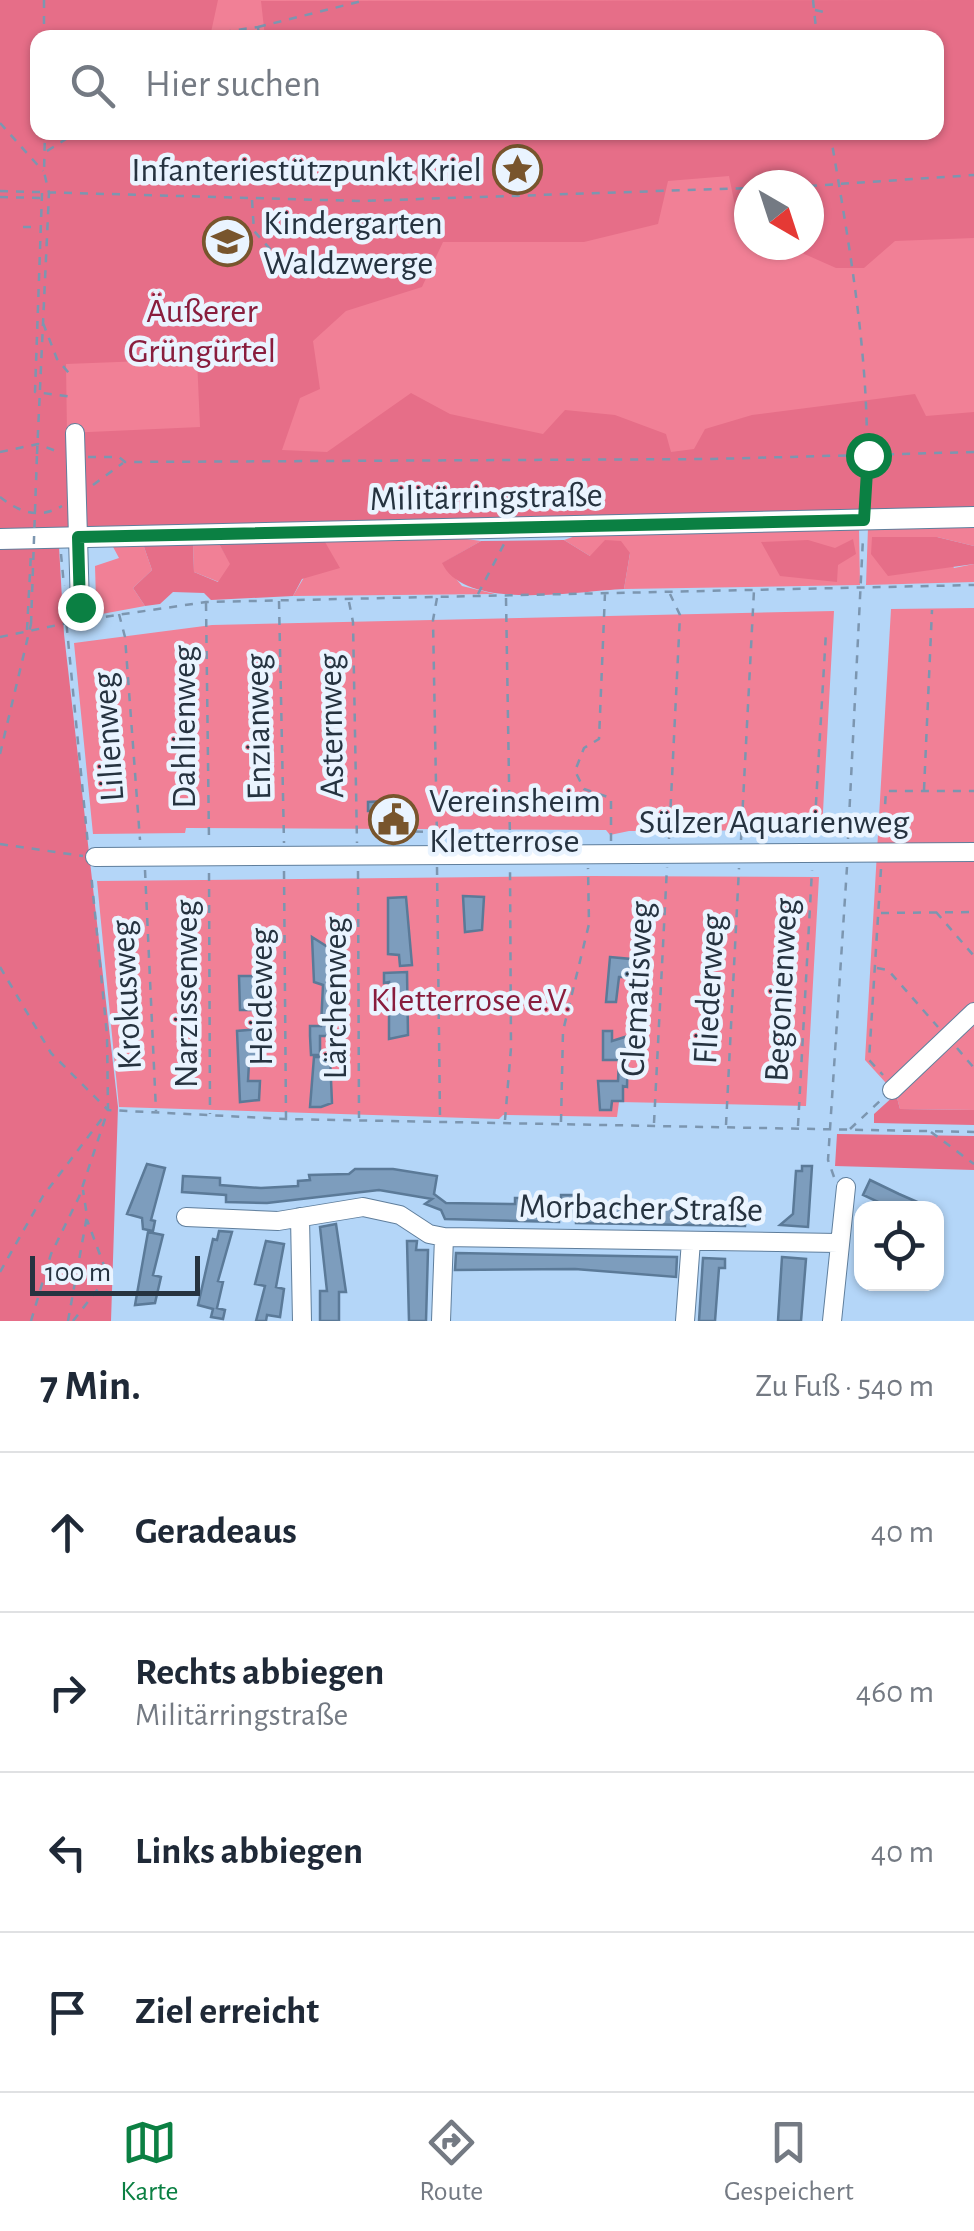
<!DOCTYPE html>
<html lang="de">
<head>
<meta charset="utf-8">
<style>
  :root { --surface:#fff; --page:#f2f2f3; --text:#1f2937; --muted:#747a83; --line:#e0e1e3; --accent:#0b8043 }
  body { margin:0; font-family:"Alegreya Sans",sans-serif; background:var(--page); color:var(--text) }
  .controls { position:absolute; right:30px; bottom:30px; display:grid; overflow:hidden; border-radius:20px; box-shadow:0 2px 8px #0004 }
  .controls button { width:90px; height:90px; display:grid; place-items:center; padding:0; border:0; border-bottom:2px solid var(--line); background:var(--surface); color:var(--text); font:50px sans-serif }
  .compass { position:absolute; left:734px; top:170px; width:90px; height:90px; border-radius:50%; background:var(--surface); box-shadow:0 2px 8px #0004; rotate:141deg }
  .scale { position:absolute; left:30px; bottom:25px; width:170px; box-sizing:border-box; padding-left:10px; border:5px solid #263340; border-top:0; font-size:28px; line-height:35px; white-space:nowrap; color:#263340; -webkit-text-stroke:8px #eaf4ff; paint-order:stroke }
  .stop { position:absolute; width:30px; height:30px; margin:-22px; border:8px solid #0b8043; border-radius:50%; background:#fff }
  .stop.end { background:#0b8043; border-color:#fff; box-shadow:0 2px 10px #0008 }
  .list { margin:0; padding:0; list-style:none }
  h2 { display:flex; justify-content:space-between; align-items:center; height:130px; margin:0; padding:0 40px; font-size:42px }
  h2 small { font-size:32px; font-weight:400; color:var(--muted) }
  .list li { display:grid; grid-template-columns:65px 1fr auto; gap:30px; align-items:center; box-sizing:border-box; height:160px; padding:0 40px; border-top:2px solid var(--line) }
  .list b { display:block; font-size:38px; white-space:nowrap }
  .list p { margin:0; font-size:32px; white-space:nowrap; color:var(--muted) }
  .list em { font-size:32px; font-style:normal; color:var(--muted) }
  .icon { flex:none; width:55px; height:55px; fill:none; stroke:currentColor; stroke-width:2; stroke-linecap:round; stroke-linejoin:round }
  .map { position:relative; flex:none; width:974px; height:1321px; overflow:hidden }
  .search { position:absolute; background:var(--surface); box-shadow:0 2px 8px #0004; left:30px; right:30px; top:30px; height:110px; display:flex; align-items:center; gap:25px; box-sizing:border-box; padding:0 35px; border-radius:20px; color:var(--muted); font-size:38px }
  .sheet { height:770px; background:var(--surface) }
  nav { display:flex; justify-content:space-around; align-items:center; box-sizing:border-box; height:140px; border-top:2px solid var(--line); background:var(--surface); font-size:28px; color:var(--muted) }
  nav a { display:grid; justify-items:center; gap:5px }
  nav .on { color:var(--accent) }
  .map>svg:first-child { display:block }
  .green { fill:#f18096; fill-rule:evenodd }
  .forest { fill:#e66e88; fill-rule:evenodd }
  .building { fill:#7d9dbd; stroke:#5b7a98; stroke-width:2.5 }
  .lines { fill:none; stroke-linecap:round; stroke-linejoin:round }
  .minor-casing { stroke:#5f7e9c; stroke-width:20 }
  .major-casing { stroke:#5f7e9c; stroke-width:22 }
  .path { stroke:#7c96b0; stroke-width:2.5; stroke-dasharray:8 8; stroke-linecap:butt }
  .minor { stroke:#fff; stroke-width:18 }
  .major { stroke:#fff; stroke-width:20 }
  .path-bridge { stroke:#7c96b0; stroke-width:2.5; stroke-dasharray:8 8; stroke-linecap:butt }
  .route { stroke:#0b8043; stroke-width:12 }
  .labels { text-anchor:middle; stroke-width:9; stroke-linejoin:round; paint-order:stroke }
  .poi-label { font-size:35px; fill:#263340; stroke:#eaf4ff; text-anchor:start }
  .park-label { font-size:35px; fill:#891d3d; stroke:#eaf4ff }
  .street-label { font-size:35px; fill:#263340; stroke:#eaf4ff }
</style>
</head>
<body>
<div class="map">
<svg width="974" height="1321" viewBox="0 0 974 1321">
  <rect width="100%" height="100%" fill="#b4d6f8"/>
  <path class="green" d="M0,0H974V510L0,532ZM38,38H936V132H38ZM749,185H809V245H749Z
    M974,526V546L937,537L954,568L974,564V582L866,585L868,527Z
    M859,527L860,585L624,589L630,553L590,556L564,540L581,534Z
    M453,537L481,541L443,563L462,586L495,594L293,596L325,542Z
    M218,542L231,564L219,582L194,572L193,543Z
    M143,544L152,570L133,588L145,606L91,616L84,611L83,601L96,600L95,566L119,558L112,545Z
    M974,608V1110L900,1109L896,1094L865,1060L891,609Z
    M834,611L822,830L629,831L610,835L606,830L186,828L185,833L93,834L74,643L212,625Z
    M590,876L819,877L806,1106L619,1102L617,1117L503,1115L499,1119L119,1107L97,881Z"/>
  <path class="forest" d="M0,0H218L210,37L38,38V132H936V38L265,37L261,1L974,0V238L895,241L864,268H836L784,245H809V185H749V230L739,226L729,176L668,181L658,224L584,242H443L422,287L346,311L313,341L320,389L300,398L282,450L327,452L411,393L450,414L543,434L565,410L615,415L666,434L671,452L694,449L705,429L752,415L915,394L926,416L974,412V510L0,532ZM197,359L200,427L67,433L66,364Z
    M872,537H937L974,546V564L888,576L871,554Z
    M853,539L856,554L838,565L837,582L780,576L761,542L808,540L835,548Z
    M564,540L590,556L605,540L621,541L630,553L624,589C577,591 465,612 442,563L481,541Z
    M218,542H325L340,568L302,579L293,596L211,600L204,593L173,592L160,604L145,606L133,588L152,570L143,544L193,543L194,572L218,582L230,564Z
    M59,546L64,634L118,1107L111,1321H0V547Z
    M896,1094L900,1109L974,1110V1125L874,1123V1114Z
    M837,1134L974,1136V1170L835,1166Z"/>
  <path class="building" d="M406,800V830H382V811H368V802Z
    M463,896L484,897L482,930L465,932Z
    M406,897L412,965L400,966L399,955L388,954V898Z
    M312,937L334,951L330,1036H320V1055H311L310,1036V1026H321L323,985L314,982Z
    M610,957L631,959L630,977H619L616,1002H606Z
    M407,972L408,1035L389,1039V982L384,983V973Z
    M239,976H255L259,1010H240Z
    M259,1029V1063H249L248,1081H260L259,1100L240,1102L237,1031Z
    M603,1031H612V1041L628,1036L627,1087L623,1086V1101H612L611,1110H600L598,1081H618L619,1060H603Z
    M314,1057H330L332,1103L321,1107H310Z
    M147,1164L165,1168L151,1220L155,1221L153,1231L143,1229L142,1218L127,1214Z
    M802,1166H812L808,1227L780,1225L793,1214L796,1171H802Z
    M355,1169H393L437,1176L434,1194L446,1203L515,1204V1198H528V1204L546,1205L561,1203V1195H574V1205L753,1206V1217H746L745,1226L576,1223V1217L559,1216V1222L445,1219L441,1210L425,1204L432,1199L379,1190L267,1203L226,1202V1195L182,1192L183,1176L220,1178V1185L261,1188L298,1186V1181L310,1180L309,1175L349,1174Z
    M870,1180L899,1194L931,1208H891L863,1195Z
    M336,1224L346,1292H339V1321H320V1291H327L320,1227Z
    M219,1231L232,1232L218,1281L223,1282L217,1308L225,1310L223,1319L211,1317L213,1309L198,1305L213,1239L217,1240Z
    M148,1232L163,1235L153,1275L161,1277L155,1303L135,1305Z
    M266,1241L284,1244L276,1287L284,1289L280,1317L267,1315L266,1321H256L265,1286L255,1284Z
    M407,1241H417L416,1250H428L426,1321H409Z
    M456,1253L677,1257L676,1277L575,1269L455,1270Z
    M782,1257L806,1259L801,1321H778Z
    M703,1258L725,1259V1268H719L715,1321H699Z"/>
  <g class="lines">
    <defs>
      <path id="minor" d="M75,433L80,607
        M95,857L974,852
        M892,1090L974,1012
        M186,1217L278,1221L363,1207L400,1215L429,1234L444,1237L838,1243
        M300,1217L302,1321
        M441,1321L444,1237
        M685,1321L691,1241
        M832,1321L846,1187"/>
      <path id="major" d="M0,539L974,517"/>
    </defs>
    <use href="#minor" class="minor-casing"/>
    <use href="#major" class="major-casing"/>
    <path class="path" d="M44,0V38
      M813,0L817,38
      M815,10L824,12
      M258,27L366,0
      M223,32L258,27L259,38
      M0,123L43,171
      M830,132C851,255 874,381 865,505
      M47,151L77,132
      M520,158L528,164L524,194
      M809,186L974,175
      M0,191L360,201L749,188
      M42,193L35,392L74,397
      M513,194L511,184L520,144
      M0,197L40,198
      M252,200L254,231L277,257
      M23,227H39
      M43,323L57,359L73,378
      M0,452L38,444L61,453
      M37,454L49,193L44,172L45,132
      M88,457H119L125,462L712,459L974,452
      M93,485L123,463
      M0,497C20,513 40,519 62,506
      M61,554L64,586
      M605,593L599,739L584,748L575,771L584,789L611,798V842
      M478,594L504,544
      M437,598L433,620L437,839
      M506,598L510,840
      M279,601L284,843
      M349,602L353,622L357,843
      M206,603L209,840
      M65,609L88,845
      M119,614L125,637L140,840
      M90,619L206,602L974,585
      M27,630L31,553
      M0,637L77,621
      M0,754L31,624
      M924,790L932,610
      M388,831H399V839
      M399,831L432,832L435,836
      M883,836L886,791H974
      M814,837L826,632
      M669,839L680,615L670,594
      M848,839L863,538
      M741,840L754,590
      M0,844L83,856
      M437,867L440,1119
      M881,869L869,1060L883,1075
      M145,870L156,1111
      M284,871L286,1118
      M358,871L359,1118
      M209,873L210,1114
      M936,912L974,956
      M881,913L974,912
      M0,967L51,1053L108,1110L286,1119L974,1132
      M877,968L888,970L938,1027
      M957,1048L974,1068
      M505,1120L511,1048L510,868
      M561,1122L563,1031L589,924L588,868
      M654,1123L667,867
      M726,1125L739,868
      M798,1126L812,870
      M850,1129L881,1100
      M931,1132L974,1164
      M834,1177L828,1160L847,867
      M0,1272L43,1196L104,1116
      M31,1321L51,1254L79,1197L108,1110L107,1035L91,873
      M68,1321L87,1216L83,1190
      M73,1321L108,1276L87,1220"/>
    <use href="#minor" class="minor"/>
    <use href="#major" class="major"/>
    <path class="path-bridge" d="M31,624L37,454"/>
  </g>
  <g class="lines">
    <path class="route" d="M80,607L78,537L864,520L868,455"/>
  </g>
  <defs>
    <symbol id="sight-ring" viewBox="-11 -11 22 22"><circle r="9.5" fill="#eaf4ff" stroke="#78552d" stroke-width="1.5"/><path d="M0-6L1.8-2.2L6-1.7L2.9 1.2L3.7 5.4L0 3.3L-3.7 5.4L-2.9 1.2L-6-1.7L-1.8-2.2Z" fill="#78552d"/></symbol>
    <symbol id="school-ring" viewBox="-11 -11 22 22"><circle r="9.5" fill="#eaf4ff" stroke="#78552d" stroke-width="1.5"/><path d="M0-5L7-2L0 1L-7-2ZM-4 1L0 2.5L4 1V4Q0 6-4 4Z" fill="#78552d"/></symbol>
    <symbol id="civic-ring" viewBox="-11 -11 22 22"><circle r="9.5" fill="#eaf4ff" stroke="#78552d" stroke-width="1.5"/><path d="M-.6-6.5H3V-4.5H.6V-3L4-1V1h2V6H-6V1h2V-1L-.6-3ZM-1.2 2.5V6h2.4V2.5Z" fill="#78552d"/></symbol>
  </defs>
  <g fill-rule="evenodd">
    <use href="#sight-ring" x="490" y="142" width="55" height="55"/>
    <use href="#school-ring" x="200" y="214" width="55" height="55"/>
    <use href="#civic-ring" x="366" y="792" width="55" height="55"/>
  </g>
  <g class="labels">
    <g class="poi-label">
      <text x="482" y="181" text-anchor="end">Infanteriestützpunkt Kriel</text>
      <text x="263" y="234">Kindergarten<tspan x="263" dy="40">Waldzwerge</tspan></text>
      <text x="429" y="812">Vereinsheim<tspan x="429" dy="40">Kletterrose</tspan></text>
    </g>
    <g class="park-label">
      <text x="202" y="322">Äußerer<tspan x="202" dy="40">Grüngürtel</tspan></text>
      <text x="471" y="1011">Kletterrose e.V.</text>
    </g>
    <g class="street-label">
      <text transform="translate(486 496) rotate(-1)" y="12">Militärringstraße</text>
      <text transform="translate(330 726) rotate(-91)" y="12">Asternweg</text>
      <text transform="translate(183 727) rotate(-90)" y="12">Dahlienweg</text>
      <text transform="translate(257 727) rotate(-91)" y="12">Enzianweg</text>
      <text transform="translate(107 737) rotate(-94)" y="12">Lilienweg</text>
      <text x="774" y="833">Sülzer Aquarienweg</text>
      <text transform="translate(636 989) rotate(-87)" y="12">Clematisweg</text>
      <text transform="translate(708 989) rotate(-87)" y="12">Fliederweg</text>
      <text transform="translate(780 990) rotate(-87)" y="12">Begonienweg</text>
      <text transform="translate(185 994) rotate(-90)" y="12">Narzissenweg</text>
      <text transform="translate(125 995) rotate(-93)" y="12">Krokusweg</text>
      <text transform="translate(260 997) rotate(-90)" y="12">Heideweg</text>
      <text transform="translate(334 998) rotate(-90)" y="12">Lärchenweg</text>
      <text transform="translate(641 1207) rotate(1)" y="12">Morbacher Straße</text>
    </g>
  </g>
</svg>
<div class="controls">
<button><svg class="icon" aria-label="locate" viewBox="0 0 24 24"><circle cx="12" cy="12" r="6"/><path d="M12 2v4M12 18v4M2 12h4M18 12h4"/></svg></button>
</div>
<svg class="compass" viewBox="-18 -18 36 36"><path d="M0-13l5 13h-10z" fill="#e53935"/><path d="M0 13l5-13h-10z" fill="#747a83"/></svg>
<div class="scale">100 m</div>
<div class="stop" style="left:868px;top:455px"></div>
<div class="stop end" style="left:80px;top:607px"></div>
<div class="search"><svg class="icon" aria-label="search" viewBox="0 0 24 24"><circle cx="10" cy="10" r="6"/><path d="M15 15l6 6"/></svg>Hier suchen</div>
</div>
<section class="sheet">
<h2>7 Min.<small>Zu Fuß · 540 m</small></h2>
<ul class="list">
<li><svg class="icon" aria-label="ahead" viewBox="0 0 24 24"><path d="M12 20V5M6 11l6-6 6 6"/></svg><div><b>Geradeaus</b></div><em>40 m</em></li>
<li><svg class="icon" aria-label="right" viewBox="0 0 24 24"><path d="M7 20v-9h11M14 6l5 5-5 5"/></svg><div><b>Rechts abbiegen</b><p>Militärringstraße</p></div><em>460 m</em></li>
<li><svg class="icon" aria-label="left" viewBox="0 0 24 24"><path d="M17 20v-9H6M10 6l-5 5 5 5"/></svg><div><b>Links abbiegen</b></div><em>40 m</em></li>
<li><svg class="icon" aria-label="arrive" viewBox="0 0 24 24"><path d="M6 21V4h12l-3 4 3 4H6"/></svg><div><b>Ziel erreicht</b></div></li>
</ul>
</section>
<nav>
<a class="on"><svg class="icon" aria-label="map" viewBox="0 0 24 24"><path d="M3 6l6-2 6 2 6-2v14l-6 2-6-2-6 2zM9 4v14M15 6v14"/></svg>Karte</a>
<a><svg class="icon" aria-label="directions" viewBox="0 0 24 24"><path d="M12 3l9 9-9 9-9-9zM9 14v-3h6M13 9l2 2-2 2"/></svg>Route</a>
<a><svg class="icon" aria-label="saved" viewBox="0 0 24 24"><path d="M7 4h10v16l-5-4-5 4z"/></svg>Gespeichert</a>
</nav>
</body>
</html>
